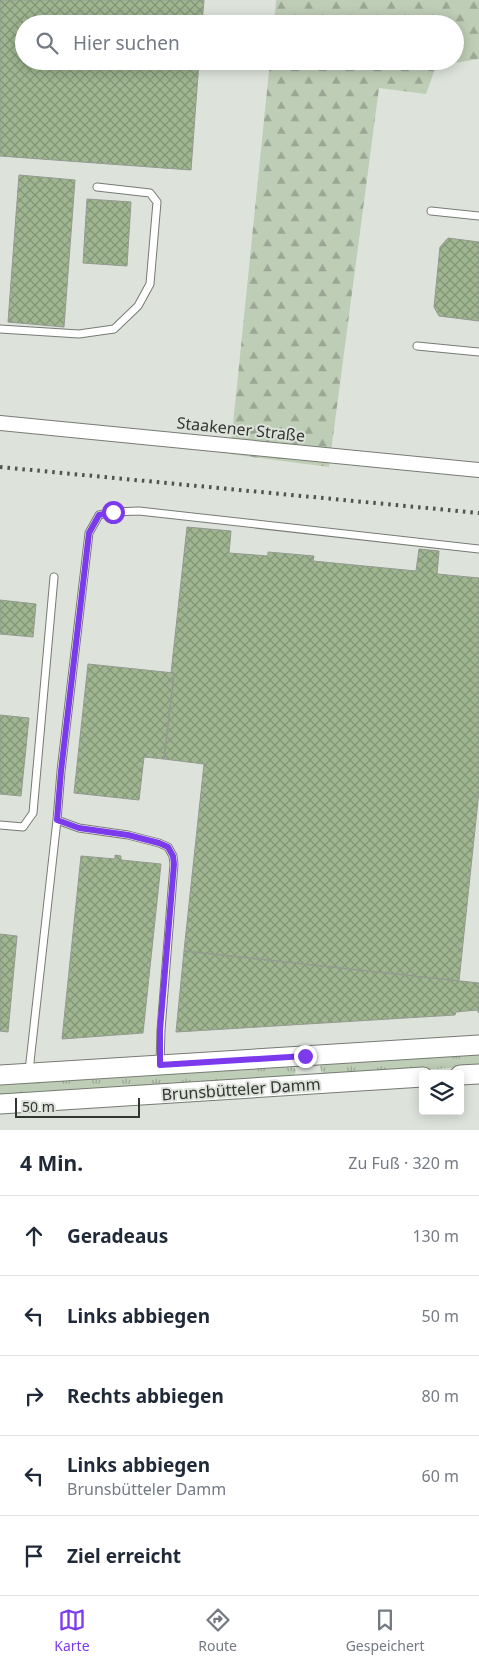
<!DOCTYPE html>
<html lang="de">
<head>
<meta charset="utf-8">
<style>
  :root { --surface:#fff; --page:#f2f2f3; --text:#1f2937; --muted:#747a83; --line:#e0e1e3; --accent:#7c3aed }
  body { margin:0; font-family:"Noto Sans",sans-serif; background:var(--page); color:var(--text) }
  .controls { position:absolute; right:15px; bottom:15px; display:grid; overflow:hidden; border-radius:5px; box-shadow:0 2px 12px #0003 }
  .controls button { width:45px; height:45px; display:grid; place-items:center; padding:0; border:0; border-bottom:1px solid var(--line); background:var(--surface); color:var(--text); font:25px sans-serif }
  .scale { position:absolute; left:15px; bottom:12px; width:125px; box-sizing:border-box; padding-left:5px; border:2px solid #333532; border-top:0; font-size:14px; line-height:18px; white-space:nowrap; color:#333532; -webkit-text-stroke:4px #dde3da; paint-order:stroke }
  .stop { position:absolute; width:15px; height:15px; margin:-11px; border:4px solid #7c3aed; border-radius:50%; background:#fff }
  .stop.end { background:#7c3aed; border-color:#fff; box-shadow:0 1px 5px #0008 }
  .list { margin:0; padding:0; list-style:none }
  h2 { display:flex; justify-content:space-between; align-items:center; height:65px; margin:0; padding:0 20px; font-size:21px }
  h2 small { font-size:16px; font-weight:400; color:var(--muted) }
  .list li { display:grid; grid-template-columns:32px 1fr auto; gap:15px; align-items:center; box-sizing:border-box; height:80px; padding:0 20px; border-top:1px solid var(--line) }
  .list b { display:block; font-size:19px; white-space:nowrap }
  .list p { margin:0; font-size:16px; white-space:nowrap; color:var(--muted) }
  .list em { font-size:16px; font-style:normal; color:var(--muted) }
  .icon { flex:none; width:28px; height:28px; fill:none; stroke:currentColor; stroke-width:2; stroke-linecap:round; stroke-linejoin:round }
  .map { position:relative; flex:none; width:479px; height:1130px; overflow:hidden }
  .search { position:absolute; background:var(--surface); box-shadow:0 2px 12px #0003; left:15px; right:15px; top:15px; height:55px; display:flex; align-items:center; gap:12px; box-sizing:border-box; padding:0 18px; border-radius:28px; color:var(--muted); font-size:19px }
  .sheet { height:465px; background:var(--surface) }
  nav { display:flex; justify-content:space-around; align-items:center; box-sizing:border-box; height:70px; border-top:1px solid var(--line); background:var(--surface); font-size:14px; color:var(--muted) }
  nav a { display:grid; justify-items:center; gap:2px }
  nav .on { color:var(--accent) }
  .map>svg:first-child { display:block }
  .grass { fill:url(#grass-tufts) }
  .forest { fill:url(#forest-firs) }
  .building { fill:url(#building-cross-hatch); stroke:#949991 }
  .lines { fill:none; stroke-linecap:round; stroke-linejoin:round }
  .service-casing { stroke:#767b73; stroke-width:9 }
  .minor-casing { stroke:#767b73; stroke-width:16 }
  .secondary-casing { stroke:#767b73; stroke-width:21 }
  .service { stroke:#fff; stroke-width:7 }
  .minor { stroke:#fff; stroke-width:14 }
  .secondary { stroke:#fff; stroke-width:19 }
  .rail { stroke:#50534f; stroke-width:4; stroke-dasharray:2.5 5; stroke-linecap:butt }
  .route { stroke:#7c3aed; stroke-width:6 }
  .labels { text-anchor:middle; stroke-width:4; stroke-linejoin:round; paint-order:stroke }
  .street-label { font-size:16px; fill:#333532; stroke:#dde3da }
</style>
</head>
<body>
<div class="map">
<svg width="479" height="1130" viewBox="0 0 479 1130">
  <defs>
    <pattern id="grass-tufts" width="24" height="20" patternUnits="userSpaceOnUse" patternTransform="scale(1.25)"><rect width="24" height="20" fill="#becdb6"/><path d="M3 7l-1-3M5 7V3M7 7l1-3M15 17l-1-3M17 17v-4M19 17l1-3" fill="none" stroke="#9ba795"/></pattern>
    <pattern id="forest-firs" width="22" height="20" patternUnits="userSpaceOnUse" patternTransform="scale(1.25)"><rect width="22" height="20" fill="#becdb6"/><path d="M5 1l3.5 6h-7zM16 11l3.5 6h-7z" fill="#9ba795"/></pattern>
    <pattern id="building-cross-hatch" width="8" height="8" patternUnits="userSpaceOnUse" patternTransform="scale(1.25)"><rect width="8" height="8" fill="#9fb691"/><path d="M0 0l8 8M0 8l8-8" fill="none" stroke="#829577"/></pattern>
  </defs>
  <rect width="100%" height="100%" fill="#dde3da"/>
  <path class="grass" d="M479,1052V1066L326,1076L322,1073L320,1067L321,1063Z
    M292,1065L296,1070L295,1074L291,1078L0,1096V1083Z"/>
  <path class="forest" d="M276,0H479V59L436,66L426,94L379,88L329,467L230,454L270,61H455V24H274Z"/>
  <path class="building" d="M0,0H204L202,24H24V61H199L191,170L0,156Z
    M19,175L75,180L64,327L8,322Z
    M87,199L131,202L127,266L83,263Z
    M448,238L479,242V321L439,316L434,307L440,247Z
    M187,527L231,531L229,553L268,556V552L314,556L313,561L416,571L419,549L439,551L437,574L479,578V791L459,981L184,951L204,764L164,759L174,673H171Z
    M0,600L36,604L33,637L0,634Z
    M88,664L174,673L164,759L144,757L139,800L74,793Z
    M0,715L29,718L21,796L0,794Z
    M115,855L121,856V860L161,864L143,1033L62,1039L81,856L115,859Z
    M0,934L17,936L8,1032L0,1031Z
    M184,951L479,983V1013L477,1010L456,1012L455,1015L176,1032Z"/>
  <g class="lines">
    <defs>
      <path id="service" d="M431,211L479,216
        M0,329L79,334L114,329L138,306L150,284L157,202L150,193L97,187
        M417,346L479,352
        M0,825L23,827L33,813L54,577
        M160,1065L161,1030L174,864L173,856L168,847L159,843L128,835L79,828L57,820L61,771L89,533L99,515L113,512L139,511L479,549
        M29,1071L57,820"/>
      <path id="minor" d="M0,423L479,470"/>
      <path id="secondary" d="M0,1075L479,1045
        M460,1075L479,1074
        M0,1104L423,1077"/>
    </defs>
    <use href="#service" class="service-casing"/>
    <use href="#minor" class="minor-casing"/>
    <use href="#secondary" class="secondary-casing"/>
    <use href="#service" class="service"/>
    <use href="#minor" class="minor"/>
    <use href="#secondary" class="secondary"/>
    <path class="rail" d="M0,467L479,513"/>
  </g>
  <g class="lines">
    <path class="route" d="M113,512L99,515L89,533L61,771L57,820L79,828L128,835L159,843L168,847L173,856L174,864L160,1030V1065L305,1056"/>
  </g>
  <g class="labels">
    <g class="street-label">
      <text transform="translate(241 429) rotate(6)" y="6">Staakener Straße</text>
      <text transform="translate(241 1089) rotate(-4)" y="6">Brunsbütteler Damm</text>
    </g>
  </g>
</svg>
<div class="controls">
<button><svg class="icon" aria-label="layers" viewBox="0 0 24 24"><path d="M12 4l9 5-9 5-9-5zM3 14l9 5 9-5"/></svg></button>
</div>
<div class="scale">50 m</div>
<div class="stop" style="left:113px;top:512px"></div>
<div class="stop end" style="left:305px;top:1056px"></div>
<div class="search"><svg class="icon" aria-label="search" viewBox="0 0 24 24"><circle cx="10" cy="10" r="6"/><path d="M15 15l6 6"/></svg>Hier suchen</div>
</div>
<section class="sheet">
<h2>4 Min.<small>Zu Fuß · 320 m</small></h2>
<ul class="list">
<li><svg class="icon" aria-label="ahead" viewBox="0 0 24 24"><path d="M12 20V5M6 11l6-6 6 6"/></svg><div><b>Geradeaus</b></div><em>130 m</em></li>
<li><svg class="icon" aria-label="left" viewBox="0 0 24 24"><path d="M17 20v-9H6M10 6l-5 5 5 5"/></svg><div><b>Links abbiegen</b></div><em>50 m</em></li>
<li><svg class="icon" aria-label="right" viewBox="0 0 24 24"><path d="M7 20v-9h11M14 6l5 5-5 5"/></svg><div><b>Rechts abbiegen</b></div><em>80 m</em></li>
<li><svg class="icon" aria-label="left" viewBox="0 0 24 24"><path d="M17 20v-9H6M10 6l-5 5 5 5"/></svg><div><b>Links abbiegen</b><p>Brunsbütteler Damm</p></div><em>60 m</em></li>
<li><svg class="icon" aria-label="arrive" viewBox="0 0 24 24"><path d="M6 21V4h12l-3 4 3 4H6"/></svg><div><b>Ziel erreicht</b></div></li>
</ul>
</section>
<nav>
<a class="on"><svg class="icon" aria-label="map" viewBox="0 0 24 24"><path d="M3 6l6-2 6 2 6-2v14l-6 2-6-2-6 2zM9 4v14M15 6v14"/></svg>Karte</a>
<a><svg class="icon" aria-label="directions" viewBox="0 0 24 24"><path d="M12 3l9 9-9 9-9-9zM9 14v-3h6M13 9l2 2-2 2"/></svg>Route</a>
<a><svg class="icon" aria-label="saved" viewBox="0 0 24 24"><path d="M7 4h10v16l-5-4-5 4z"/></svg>Gespeichert</a>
</nav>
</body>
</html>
